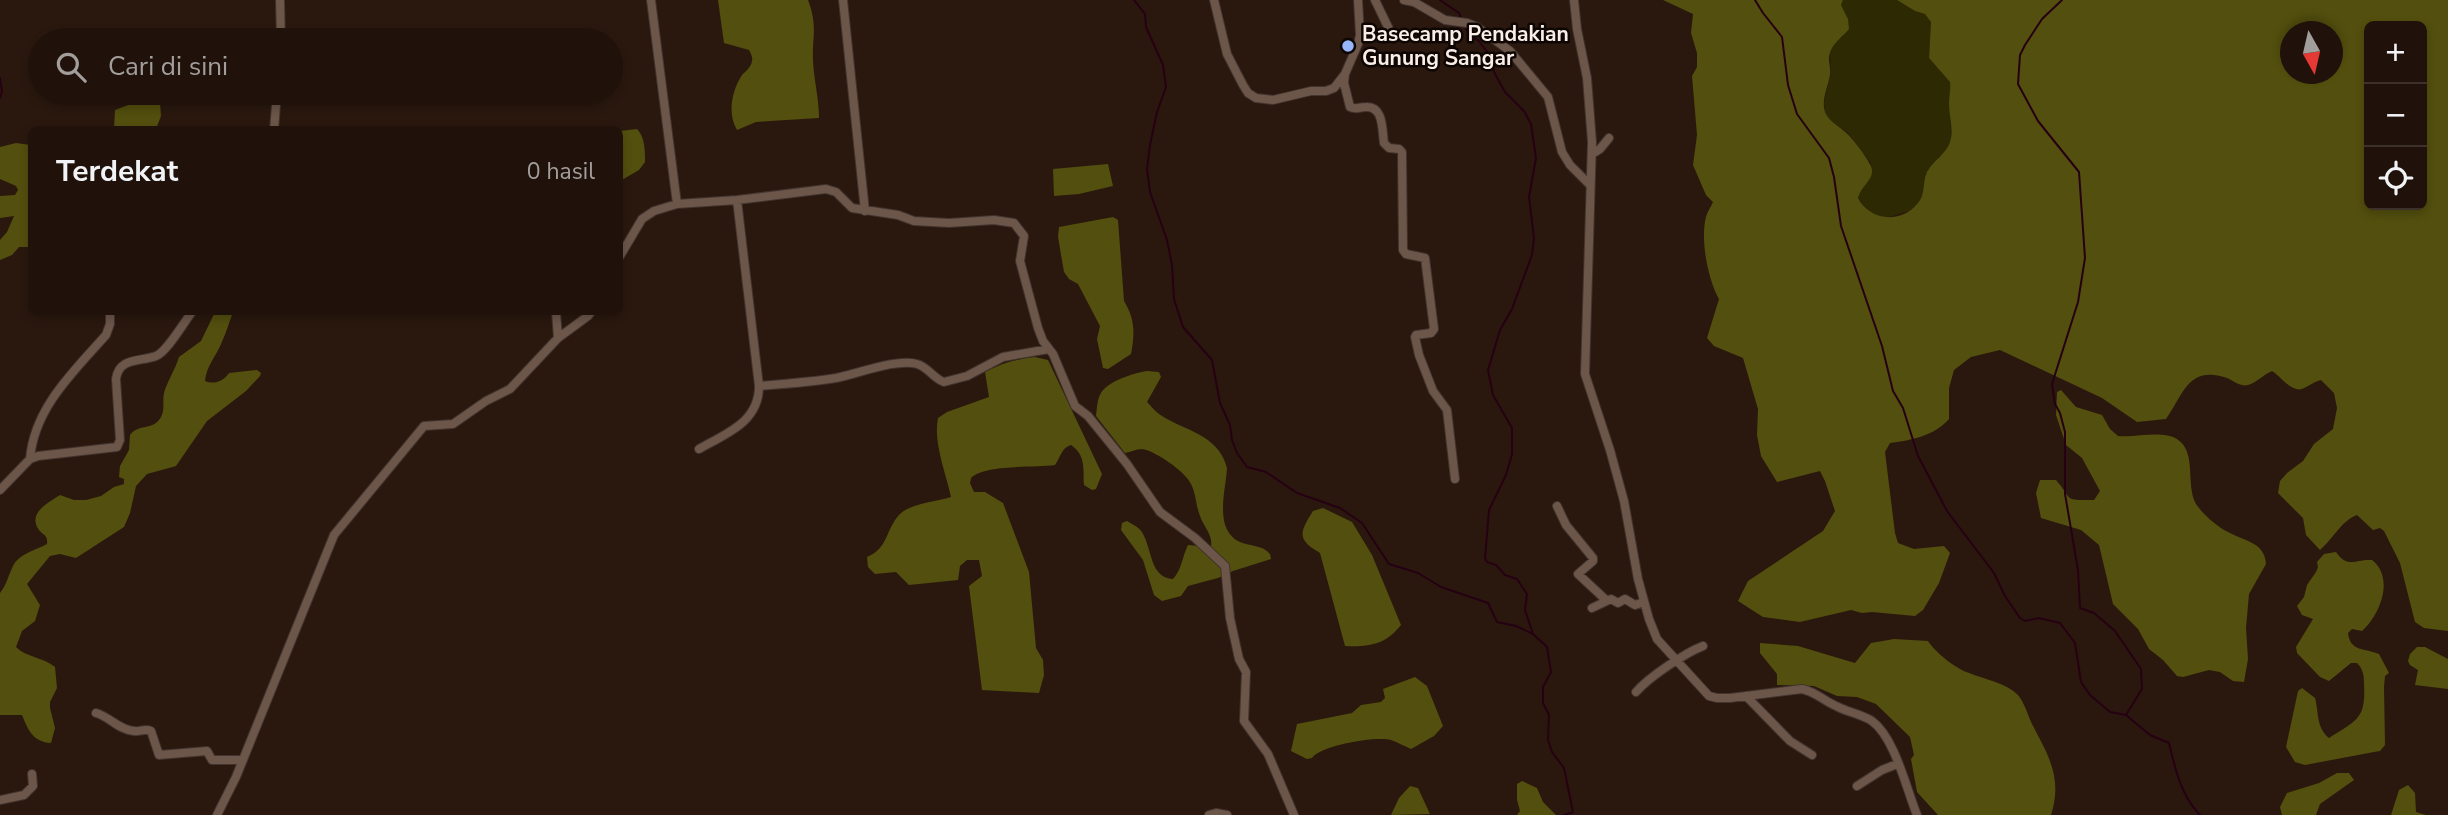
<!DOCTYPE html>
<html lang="id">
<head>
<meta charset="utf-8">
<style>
  :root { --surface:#20120a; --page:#2d2018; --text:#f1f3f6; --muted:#a29e9c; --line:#3d322b }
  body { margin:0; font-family:"Nunito Sans",sans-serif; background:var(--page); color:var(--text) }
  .controls { position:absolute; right:21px; top:21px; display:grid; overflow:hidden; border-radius:10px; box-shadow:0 4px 10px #0003 }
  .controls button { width:63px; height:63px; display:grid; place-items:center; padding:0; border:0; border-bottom:2px solid var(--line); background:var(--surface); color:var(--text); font:35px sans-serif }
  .compass { position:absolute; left:2280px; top:21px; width:63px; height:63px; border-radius:50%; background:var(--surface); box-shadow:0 4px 10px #0003; rotate:172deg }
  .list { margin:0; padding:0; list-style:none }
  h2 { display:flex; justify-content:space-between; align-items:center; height:91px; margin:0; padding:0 28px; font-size:30px }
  h2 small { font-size:23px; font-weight:400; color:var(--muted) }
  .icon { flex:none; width:38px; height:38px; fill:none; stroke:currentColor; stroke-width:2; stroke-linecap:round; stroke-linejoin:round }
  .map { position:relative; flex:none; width:2448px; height:815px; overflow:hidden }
  .search { position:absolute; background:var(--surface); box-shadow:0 4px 10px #0003; left:28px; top:28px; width:595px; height:77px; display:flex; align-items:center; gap:18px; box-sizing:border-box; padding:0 24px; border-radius:38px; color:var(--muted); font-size:26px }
  .panel { position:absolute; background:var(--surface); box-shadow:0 4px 10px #0003; left:28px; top:126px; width:595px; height:189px; border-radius:10px }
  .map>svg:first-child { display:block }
  .green { fill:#2d2a03 }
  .forest { fill:#534f0e; fill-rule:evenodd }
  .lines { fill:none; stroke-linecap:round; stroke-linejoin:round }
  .stream { stroke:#260013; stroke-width:2 }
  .minor-casing { stroke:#41332e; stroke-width:10 }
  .minor { stroke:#6c564a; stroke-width:8 }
  .poi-dot { fill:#97b6fd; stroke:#0d0603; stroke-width:2.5 }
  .labels { text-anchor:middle; stroke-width:5; stroke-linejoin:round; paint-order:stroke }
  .poi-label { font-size:21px; font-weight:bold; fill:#fbede7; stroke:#0d0603; text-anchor:start }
</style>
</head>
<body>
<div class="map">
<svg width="2448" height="815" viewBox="0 0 2448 815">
  <rect width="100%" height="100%" fill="#2a180e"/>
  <path class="green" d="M1843,0H1897L1915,11L1926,14L1931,22L1929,58L1950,82L1951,140L1946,150L1925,175L1923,196L1917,205L1909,211L1889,217H1880L1870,214L1858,198L1861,188L1869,181L1871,163L1847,132L1830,121L1825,112L1824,102L1831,73L1830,52L1834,43L1843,36L1848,19L1841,5Z"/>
  <path class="forest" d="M718,0H808C818,27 812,35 813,61C814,81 819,98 819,118L756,122L737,130C727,114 732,90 742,75C746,71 751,67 752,61C753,57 751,54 749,50L724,43Z
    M1663,0H1843L1841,5L1848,19L1849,29C1841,39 1830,44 1829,59C1829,64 1831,70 1830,75C1828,87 1821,100 1825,112C1829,121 1837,125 1844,131C1851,136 1872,163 1872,170C1873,181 1861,186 1858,198C1870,221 1901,224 1918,203C1926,194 1922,182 1927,172C1933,161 1946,154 1950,142C1954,130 1949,116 1949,104C1949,96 1951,89 1950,82L1929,58L1931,22L1925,14L1915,11L1897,0H2448V631L2424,628L2415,622L2400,563L2384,531L2380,528L2373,530L2357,515C2341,521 2333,539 2320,550L2306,535L2303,518L2278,493L2280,481L2287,473L2303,461L2314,444L2333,429L2337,408L2334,393L2321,380C2314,382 2312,384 2306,387C2293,396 2282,377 2272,371C2263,375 2256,383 2248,385C2240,387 2234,381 2227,378C2188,365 2184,394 2166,419L2137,422L2102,398L2000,350L1971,357L1954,370L1949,388V419C1934,436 1912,440 1890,443L1885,452L1895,533L1898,543L1914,549L1944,546L1950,553L1939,583L1923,610L1915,616L1872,612L1862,613L1851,610L1800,622L1763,617L1738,601L1748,581L1823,531L1835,511L1825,481L1820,471L1777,482L1761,456L1757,435L1758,409L1743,358L1714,346L1707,338L1719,299C1708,280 1700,239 1706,217C1707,212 1711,207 1713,202L1706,195L1693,165L1697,135L1692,76L1697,67V53L1691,33L1693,14ZM2369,26H2422V205H2369ZM2290,32H2332V74H2290Z
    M152,96L160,102L161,116L156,129H114L115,110Z
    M637,129C645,137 645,151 645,162L639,170L620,181V131Z
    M16,143L31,145V247H19L12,255L0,260V240L7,232L14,216L0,218V196L15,195L18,190L16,186L0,179V147Z
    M1108,164L1113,186L1079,194L1054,196L1053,169Z
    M1113,217L1118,220L1124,301C1135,319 1135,333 1131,354L1108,369L1103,368L1097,339L1100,326L1078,284L1069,279L1064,272L1058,237L1059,227Z
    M215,312H233C229,323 226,333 221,344C216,356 206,367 205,381C214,385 224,381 229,373L257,370L261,373L260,376L246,391L207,421L176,466L147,474L136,486L130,513L124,527L76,558L60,554L50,556L27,584L40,605L35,621L22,631L16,647C25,657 43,657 55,667L57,688L50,702V708L55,728L51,743C33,742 28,730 22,715H0V593C7,584 8,576 13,566C19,554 36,550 47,544C48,535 44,536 39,530C27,513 48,503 60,495L74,500H86L101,496L114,487L124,484V479L119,477L120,466L129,450L130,435C138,424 151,430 159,420C166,411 162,403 164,393C166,384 176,368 179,357L201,341Z
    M1035,357L1048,360L1102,474L1096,489L1092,490L1084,485C1083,469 1086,455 1071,445C1062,447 1060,458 1055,465C1034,468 986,464 971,478L970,483L974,492H985L1003,503L1029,572L1036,648L1043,660L1044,675L1039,693L982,690L969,586L982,576L979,560H967L960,566L958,580L909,585L896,572L875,574L868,567L867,557C888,549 886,529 899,515C910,503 936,502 951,497C946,473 933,443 938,418L947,412L989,397L985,372C1002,363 1017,359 1035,357Z
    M1147,371L1159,372L1161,377L1147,402C1151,406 1155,411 1159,414C1183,431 1218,433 1227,468C1226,490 1213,529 1240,542C1251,547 1261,544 1270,554L1271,559L1233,571L1218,578L1188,586L1181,596L1162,601L1154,595L1143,560L1121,530L1122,523L1127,521C1134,525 1141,528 1144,536C1152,552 1151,578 1173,579C1182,569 1182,557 1188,545L1211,547C1213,534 1204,528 1200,516C1196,506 1196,494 1191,484C1186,472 1154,450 1142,449C1136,449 1131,452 1125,453L1096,416C1097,409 1097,399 1101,393C1108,381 1134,373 1147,371Z
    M2061,390L2076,407L2102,415L2110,429L2118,436C2136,438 2161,430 2177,439C2199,453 2183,490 2199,508C2206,517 2218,527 2228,532C2244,541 2265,542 2266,564L2249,594L2246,628L2248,659L2244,682L2233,681L2220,672L2209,670L2183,677L2177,676L2163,660L2149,649L2138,629L2113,604L2099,545L2081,530L2041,518L2036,493L2040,480H2056C2074,501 2062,500 2094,500L2100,491L2082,458L2066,445L2056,415L2057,392Z
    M1323,508L1352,522L1372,555L1401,625C1385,645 1369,647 1345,646L1320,553C1297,540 1299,533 1313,511Z
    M2336,552C2348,569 2354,559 2372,560C2395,578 2380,615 2362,631L2352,629L2348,633C2350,652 2365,648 2379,654L2389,673L2385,676L2384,687L2385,745L2380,751L2374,752L2305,765L2295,762L2286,747L2298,691L2302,688L2315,698C2319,713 2316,727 2329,738C2357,720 2366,719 2364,684C2364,675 2363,669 2357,663H2351L2329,681L2320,677L2297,653L2296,647L2313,619L2302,615L2297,606L2304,597L2307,585L2316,572L2318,567L2317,562L2324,554Z
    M1894,639L1928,641C1935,652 1956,669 1969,673C1984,679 2006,683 2018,695C2024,702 2028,715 2032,724C2048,755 2063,778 2051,815H1938L1917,792L1911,759L1914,755L1910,737L1876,704L1857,697L1837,696L1814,686L1777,685V674L1760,653V643L1798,646L1855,663L1871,643Z
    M2417,647H2425L2448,659V689L2415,685L2418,670L2410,665L2408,661L2410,654Z
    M1415,677L1427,686L1443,726L1434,736L1411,749C1404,746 1397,742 1391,740C1376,736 1321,745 1312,758L1307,759L1291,751L1297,724L1352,713L1361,705L1381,702L1385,698L1383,689Z
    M2337,773H2349L2354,780L2320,804L2316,815H2282L2280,807L2287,793L2319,783Z
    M1522,781L1537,788L1543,802L1556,815H1517L1520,811L1517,800V784Z
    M2408,785L2415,793L2416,812L2426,815H2391L2399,790Z
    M1410,786L1418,788L1430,814L1391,815L1399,798Z"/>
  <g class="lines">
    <path class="stream" d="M1134,0L1145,14L1146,27L1163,65L1166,87L1157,112L1150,145L1147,169L1150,192L1167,240L1172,265L1174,299L1183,327L1212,360L1220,403L1230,425L1232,440L1237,453L1247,467L1266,472L1297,493L1340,508L1362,523L1389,564L1418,573L1441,587L1488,603L1497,622L1516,626L1533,634L1547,647L1551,672L1543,687V703L1549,715L1548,740L1552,752L1564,768L1573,812L1564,815
      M1440,0L1459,13L1462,20
      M1755,0L1763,13L1782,37L1788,85L1797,114L1829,158L1834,177L1841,226L1882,346L1893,391L1903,408L1918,456L1947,511L1994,573L2005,596L2020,618L2025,621L2039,618L2060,623L2075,643L2081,682L2090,695L2110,712L2126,715L2150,735L2169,743C2175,768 2181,796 2200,815
      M2062,0L2042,19L2025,45L2020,55L2018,84L2038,121L2079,172L2085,258L2078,302L2052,384L2055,404L2060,413L2065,432V494L2078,570L2080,608L2094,613L2115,631L2141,669L2142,689L2126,715
      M1464,25L1470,36L1478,40L1488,53L1495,74L1505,92L1524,111L1531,124L1536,158L1529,197L1534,238L1532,255L1512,309L1500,330L1488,370L1493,395L1512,428V454L1506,475L1489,510L1485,558L1487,562L1496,565L1505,575L1517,579L1527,594L1525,610L1533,634
      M0,78L2,91L0,98"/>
    <defs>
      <path id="minor" d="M280,0L281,40
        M651,0L677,204
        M843,0L865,211
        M1214,0L1227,54L1243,85L1248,93L1256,98L1273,100L1311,91H1326L1334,88L1345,74L1358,44L1360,35L1358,0
        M1375,0L1389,29
        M1404,0L1414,2L1445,20L1467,23L1477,27L1510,51L1548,97L1562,152L1570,165L1590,185
        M1574,0L1577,29L1587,78L1592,142L1585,374L1610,450L1624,501L1638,579L1649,619L1657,639L1709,696L1717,698H1730L1802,689C1816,692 1824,701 1836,706C1847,712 1861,714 1872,721C1895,738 1906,788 1917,815
        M1345,74L1344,83L1350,107C1356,110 1359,107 1366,107C1384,106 1382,131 1384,143L1389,148L1399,149L1402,152L1403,250L1406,254L1425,258L1434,329L1431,333L1416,335L1415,337L1419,355L1433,391L1447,410L1455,479
        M274,130L277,93
        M1592,154L1600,149L1609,138
        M620,256L642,219L654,211L677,204L737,200L826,189L836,192L852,208L898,215L914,221L949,223L994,220L1014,223L1024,236L1020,261L1038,328L1043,341L1053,354L1075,406L1088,416L1127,464L1160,512L1195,538L1225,566L1230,618L1239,659L1246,672L1244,721L1268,754L1294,815
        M556,312L558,338
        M759,386C785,384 811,382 836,378C857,374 897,358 917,364C928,367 934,379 944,382L967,376L1003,357L1049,349
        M699,449C727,433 759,422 759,386L737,200
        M30,459C34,408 74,371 106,335L110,324V312
        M0,490L30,459L38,456L117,447L120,440L116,379C119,357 140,362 156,356C167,352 184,322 192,312
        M1557,506L1566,525L1593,558V561L1578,574L1606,600
        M1592,608L1611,599L1618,603L1625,599L1635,605L1644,602
        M1636,692C1649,677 1685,653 1703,646
        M1746,696L1790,741L1812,755
        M96,713C110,717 119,730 134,731C142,732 144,728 151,731L159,755L207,751L212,760H243
        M1857,786L1882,770L1897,764
        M0,800L24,795L33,786L32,774
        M217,815L236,777L334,535L424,426L453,424L486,401L510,389L558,338L588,316L591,312
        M1209,815L1216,813L1227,815"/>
    </defs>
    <use href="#minor" class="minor-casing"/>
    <use href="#minor" class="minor"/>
  </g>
  <circle class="poi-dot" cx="1348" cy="46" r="7"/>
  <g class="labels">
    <g class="poi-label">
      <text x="1362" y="41">Basecamp Pendakian<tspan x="1362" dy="24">Gunung Sangar</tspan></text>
    </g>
  </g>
</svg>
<div class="controls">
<button>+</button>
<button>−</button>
<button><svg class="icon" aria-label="locate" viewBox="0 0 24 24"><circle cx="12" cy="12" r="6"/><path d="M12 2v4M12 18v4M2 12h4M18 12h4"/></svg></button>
</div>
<svg class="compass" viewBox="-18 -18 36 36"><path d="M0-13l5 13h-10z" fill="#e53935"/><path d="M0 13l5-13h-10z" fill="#a29e9c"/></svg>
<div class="search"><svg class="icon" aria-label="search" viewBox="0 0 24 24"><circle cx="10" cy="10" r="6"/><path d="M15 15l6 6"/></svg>Cari di sini</div>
<section class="panel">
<h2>Terdekat<small>0 hasil</small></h2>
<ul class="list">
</ul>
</section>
</div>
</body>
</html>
